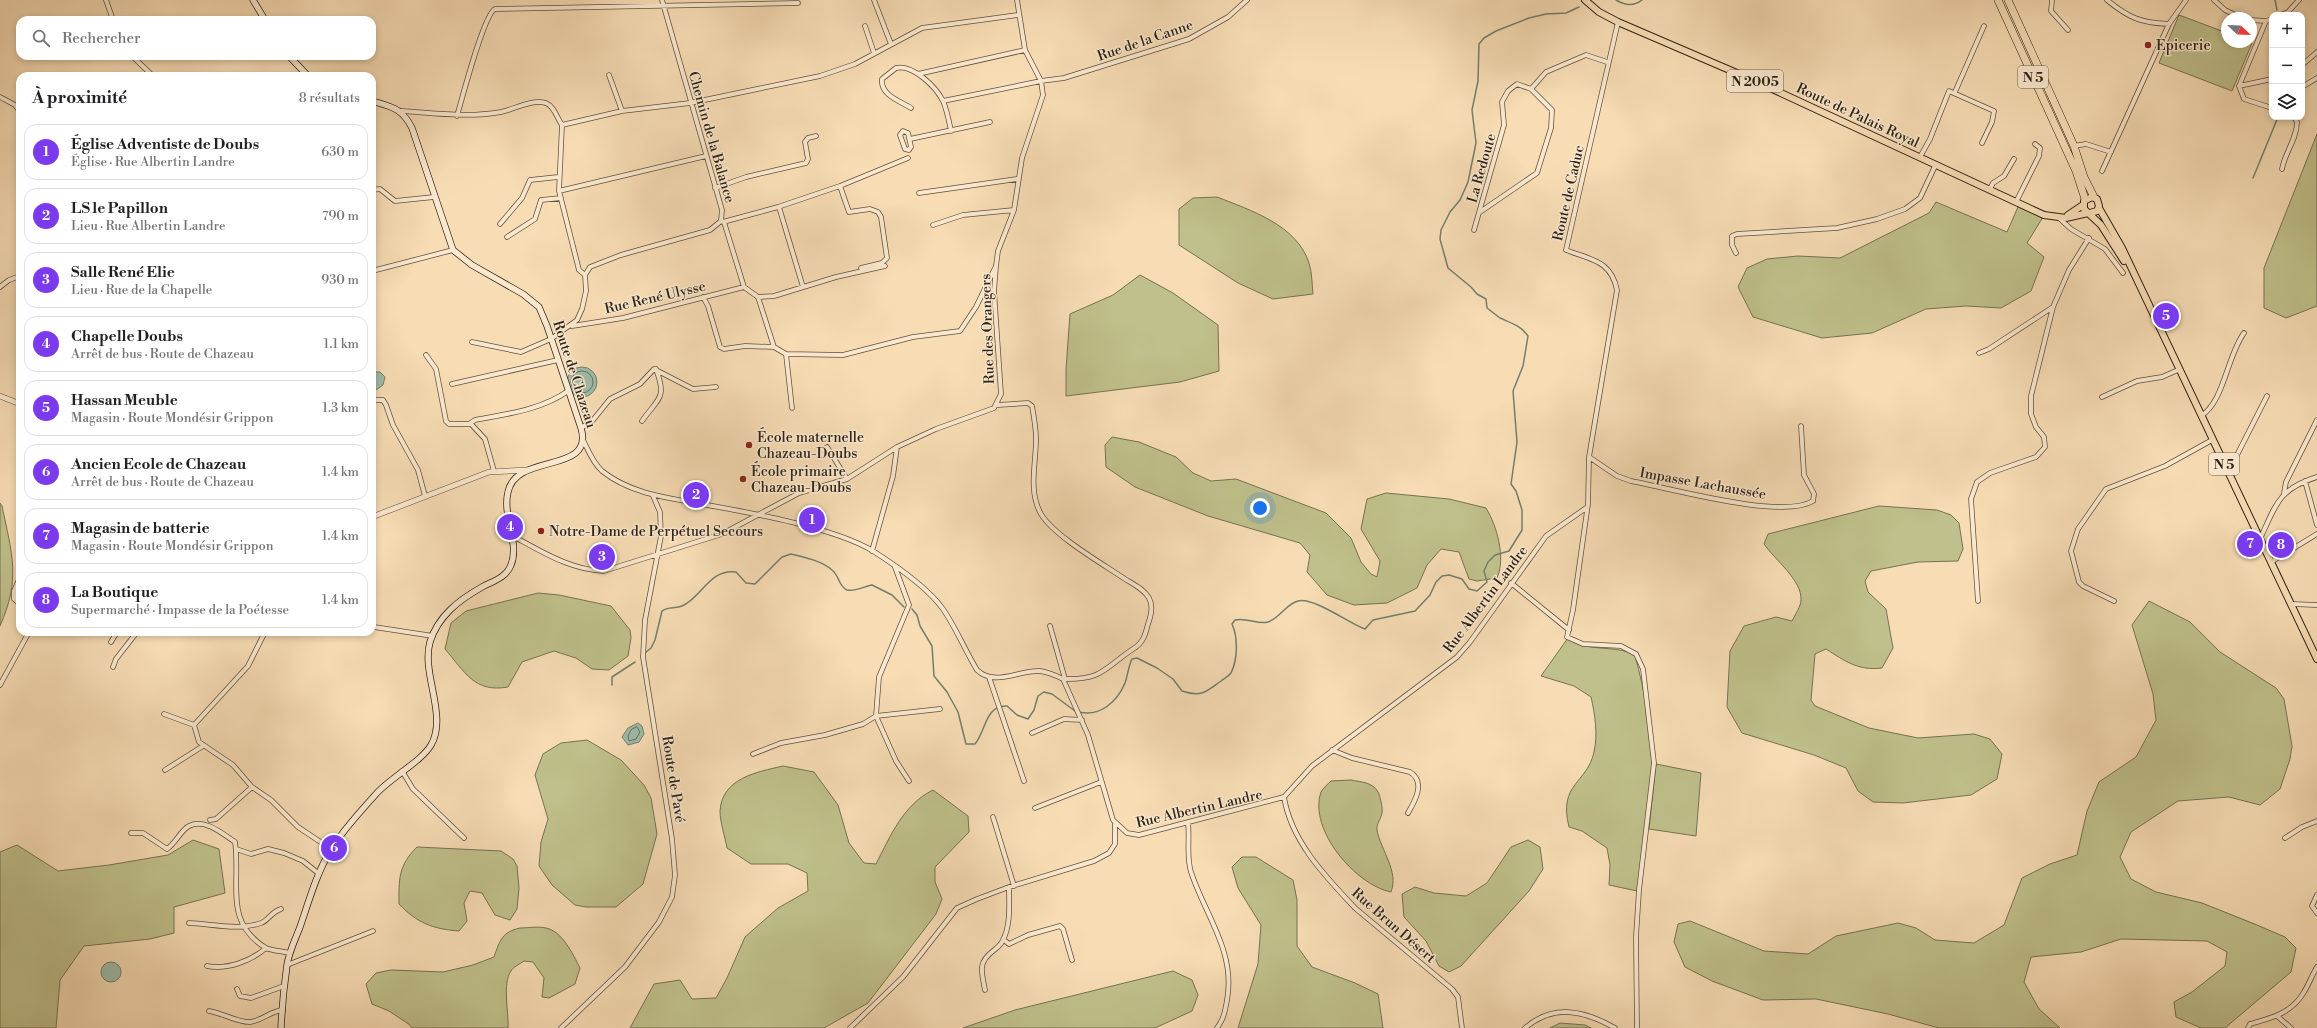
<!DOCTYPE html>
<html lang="fr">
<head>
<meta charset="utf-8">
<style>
  :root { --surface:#fff; --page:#f2f2f2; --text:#202124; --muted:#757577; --line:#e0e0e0; --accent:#7c3aed }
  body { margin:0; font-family:"Libre Bodoni",serif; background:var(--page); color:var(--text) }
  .controls { position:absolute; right:12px; top:12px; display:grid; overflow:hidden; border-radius:8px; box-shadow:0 2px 6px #0003 }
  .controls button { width:36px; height:36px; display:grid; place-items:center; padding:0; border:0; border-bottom:1px solid var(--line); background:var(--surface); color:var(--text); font:20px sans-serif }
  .compass { position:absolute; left:2221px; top:12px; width:36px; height:36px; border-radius:50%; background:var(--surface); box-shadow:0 2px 6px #0003; rotate:113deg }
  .you { position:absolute; left:1260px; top:508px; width:14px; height:14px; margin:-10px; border:3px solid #fff; border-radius:50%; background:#1a73e8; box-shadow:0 0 0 6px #1a73e833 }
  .badge { display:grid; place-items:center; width:26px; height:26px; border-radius:50%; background:var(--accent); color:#fff; font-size:13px; font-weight:700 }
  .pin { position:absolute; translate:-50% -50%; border:2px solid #fff; box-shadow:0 1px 4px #0006 }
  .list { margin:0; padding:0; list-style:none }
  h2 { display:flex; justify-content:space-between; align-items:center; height:52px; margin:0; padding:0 16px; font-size:17px }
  h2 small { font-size:13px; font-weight:400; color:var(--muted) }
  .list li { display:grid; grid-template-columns:26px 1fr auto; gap:12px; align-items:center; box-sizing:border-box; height:56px; margin:0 8px 8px; padding:0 8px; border:1px solid var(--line); border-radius:12px }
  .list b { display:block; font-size:15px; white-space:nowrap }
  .list p { margin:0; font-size:13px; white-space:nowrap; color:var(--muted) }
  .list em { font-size:13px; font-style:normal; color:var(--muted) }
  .icon { flex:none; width:22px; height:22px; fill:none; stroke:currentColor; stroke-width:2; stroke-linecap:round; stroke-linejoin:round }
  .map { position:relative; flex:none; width:2317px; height:1028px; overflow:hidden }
  .search { position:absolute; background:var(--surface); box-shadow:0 2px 6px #0003; left:16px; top:16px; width:360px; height:44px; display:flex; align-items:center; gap:10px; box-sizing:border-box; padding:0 14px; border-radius:12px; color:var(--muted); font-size:15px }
  .panel { position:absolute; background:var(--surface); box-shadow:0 2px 6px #0003; left:16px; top:72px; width:360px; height:564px; border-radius:12px }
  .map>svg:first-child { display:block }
  .green { fill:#bfc08b; stroke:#767252 }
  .water { fill:#9ebca9; stroke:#717f6f }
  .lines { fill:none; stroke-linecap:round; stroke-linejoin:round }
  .shore { stroke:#667061; stroke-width:1 }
  .stream { stroke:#717f6f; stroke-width:1.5 }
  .minor-casing { stroke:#605140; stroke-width:5.5 }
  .tertiary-casing { stroke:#605140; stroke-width:6 }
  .secondary-casing { stroke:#2d2319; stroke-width:7 }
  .primary-casing { stroke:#2d2319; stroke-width:8 }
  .trunk-casing { stroke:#2d2319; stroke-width:8 }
  .minor { stroke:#fae8ce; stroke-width:4 }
  .tertiary { stroke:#fae8ce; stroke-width:5 }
  .secondary { stroke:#fae8ce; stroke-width:5.5 }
  .primary { stroke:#f7dcb4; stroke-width:6 }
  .trunk { stroke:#f7dcb4; stroke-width:7 }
  .poi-dot { fill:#8f2418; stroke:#fae8ce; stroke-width:1.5 }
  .labels { text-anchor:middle; stroke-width:3; stroke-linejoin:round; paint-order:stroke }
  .shield { fill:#fae8ce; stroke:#6a5e4f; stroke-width:1 }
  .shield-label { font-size:13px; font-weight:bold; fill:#2d2319 }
  .street-label { font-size:14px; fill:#2d2319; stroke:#fae8ce }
  .poi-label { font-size:14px; fill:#2d2319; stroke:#fae8ce; text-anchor:start }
</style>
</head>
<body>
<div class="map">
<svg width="2317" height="1028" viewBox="0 0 2317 1028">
  <rect width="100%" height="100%" fill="#f7dcb4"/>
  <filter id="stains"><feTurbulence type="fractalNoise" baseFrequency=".005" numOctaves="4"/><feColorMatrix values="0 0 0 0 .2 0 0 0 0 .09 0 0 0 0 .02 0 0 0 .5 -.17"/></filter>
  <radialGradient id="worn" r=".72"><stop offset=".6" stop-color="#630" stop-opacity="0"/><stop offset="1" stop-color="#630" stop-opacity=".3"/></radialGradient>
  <path class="green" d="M2179,15L2227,33V42L2252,43L2232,91L2159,63Z
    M2317,134V306L2286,318L2264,308V268Z
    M1217,197C1250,210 1297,225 1309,263C1312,272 1312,284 1313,294L1273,299L1238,283L1179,245V209L1193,198Z
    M1936,202L2007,232L2018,207L2043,217L2027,243L2044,257L2031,291L2001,308L1966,306L1926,309L1872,333L1822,338L1753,317L1738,287L1747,268L1767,259L1798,256L1840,258L1929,213Z
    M1140,275L1173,293L1218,325L1219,371L1180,382L1066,396V369L1070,314L1113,295Z
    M1112,437L1139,442L1176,457L1193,473L1211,481L1236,479L1326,513L1351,538L1361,562L1371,574L1377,577L1380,561L1361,529L1367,499L1386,493L1449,499L1486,508C1497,526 1506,558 1497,578L1477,581L1469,579L1459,552L1441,549L1427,565L1417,588L1387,603L1354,605L1327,595L1307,572L1310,555L1300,543L1208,516L1135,487L1106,467L1105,445Z
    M0,503L2,506C12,554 21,579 0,626Z
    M1879,506L1937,510L1951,515L1959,523L1963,549L1958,561L1918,562L1871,571L1865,581L1868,592L1886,609L1893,648L1882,668C1858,671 1845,661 1826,649L1815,654L1811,700L1815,706L1869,728L1918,738L1974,734L1990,739L2002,754L1997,779L1971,795L1903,803L1873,802L1858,791L1846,768L1814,755L1742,733L1727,707L1730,651L1744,626L1776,617L1792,621C1795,615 1801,606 1801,600C1802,580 1775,560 1764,544L1768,534Z
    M538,593L559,595L611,606L630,630L631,638L628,656L609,670L592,669L576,658L554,651L522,662L508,687C474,693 465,672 445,649L451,623L466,611Z
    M2149,601L2190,622L2220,652L2276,688L2284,699L2292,746L2290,759L2280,789L2260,805L2229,797L2178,801L2131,832L2120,857L2131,879L2156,892L2202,903L2257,925L2285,937L2296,948L2291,972L2225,1028H2201L2176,1017L2174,1002L2192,992L2225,966L2227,952L2207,941L2121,939L2081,952L2031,957L2024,982L2039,1009L2060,1028H1939L1888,1014L1816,999L1763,1000L1712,981L1685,967L1674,942L1678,924L1690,921L1764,951L1808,954L1836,936L1898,923L1916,928L1935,940L1974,943L2004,925L2022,878L2050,864L2077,855L2087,811L2099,782L2136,757L2156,720L2153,694L2132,625Z
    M1568,638C1585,653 1615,644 1635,655C1644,690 1652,727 1652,763C1652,806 1643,849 1637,891L1609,885L1610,865L1607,848L1582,831L1569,827C1558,783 1587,784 1594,752C1598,735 1595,714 1591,697L1574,686L1541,676Z
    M587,740L621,760L644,785L651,798L657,834L643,884L616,907H586L575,905L552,885L539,866L541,842L548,819L535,775L543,754L561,743Z
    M1656,764L1701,773L1696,836L1649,829Z
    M783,766L814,772L838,805L849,843L864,863L876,864C891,835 903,805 933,790L968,816L969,832L935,867V882L942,899L936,914L868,1003L824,1028H630L654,984L680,980L692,999L716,998L727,978L745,937L778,908L808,891L807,873L788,864H751L727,848C725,837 720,822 720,811C722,778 757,772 783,766Z
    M1351,780C1360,782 1373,782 1378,792C1380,796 1383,808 1382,813C1381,819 1376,824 1377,830C1381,851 1399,871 1391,892C1356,885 1308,830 1321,792C1323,788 1328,784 1331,781Z
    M193,840L219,849L225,893L174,907V933L150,939L84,946L60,980L56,1028H0V852L17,845L58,871L109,865L168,855Z
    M1528,840L1540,847L1543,869L1529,891L1461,966L1449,972L1439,966L1426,941L1404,917L1402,894L1415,887L1434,893L1466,896L1487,883L1511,847Z
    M417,847L501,851L513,859L517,866L519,888L517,909L510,920L495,915L482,893L470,891L464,903L467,921L459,931C433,929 417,923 399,904C399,879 398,866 417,847Z
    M1242,857H1256L1293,880L1297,900V946L1312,967L1355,983L1378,994L1383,1028H1238L1258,964L1261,925L1238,888L1232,867Z
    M520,928C528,928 538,926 546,928C562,931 573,954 580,968L575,984L549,998L542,997L544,978L533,962L524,961C520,964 513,967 511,971C502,984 509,1011 508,1028H412L410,1025L389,1011L372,1004L366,984L376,973L391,970L443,972L473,965L494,957C500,940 502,932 520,928Z
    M1173,971L1192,980L1198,995L1192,1011L1155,1028H963L1015,1010Z
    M1560,1023L1585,1025L1591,1028H1550Z"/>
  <path class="water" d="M567 382a15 15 0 1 1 30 0a15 15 0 1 1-30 0Z
    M372,372H380L385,377L383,385L376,390H372Z
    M638,723L642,726L644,734L639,742L628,745L622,737L628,728Z
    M101 972a10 10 0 1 1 20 0a10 10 0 1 1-20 0Z"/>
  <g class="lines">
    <path class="shore" d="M571 382a11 11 0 1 1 22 0a11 11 0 1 1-22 0Z
      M637,727L640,732L636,739L629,741L628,736L631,730Z"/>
    <path class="stream" d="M1616,0C1625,5 1633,7 1642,0
      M2275,0L2277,10
      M2253,178L2278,117
      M912,609L917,615L920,626L932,646L934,676L947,692L958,712L966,744H975C986,731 985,705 1007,706L1017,715L1028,719L1034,710L1038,696L1044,692L1052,694L1075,711
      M645,653L651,648L655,640L662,611C668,606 675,609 682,606C701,598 710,568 736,572L746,583L755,584L782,557L791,554C804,557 822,561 832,570C839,575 839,587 847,590C855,592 865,586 872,585L892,595L904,607
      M612,685V677L635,662
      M1079,712C1100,717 1117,702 1125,683C1128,675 1128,667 1132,659L1137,658L1157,668L1173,679L1182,691C1202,698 1207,691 1221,681C1225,678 1228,677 1231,673C1238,659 1238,637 1232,624L1235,620C1246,617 1258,625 1268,622C1280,618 1286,604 1298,601C1314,597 1350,624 1365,629L1373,620L1415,611L1430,595L1436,582L1442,576L1449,575L1462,579L1469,589L1477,591L1487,582L1484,571L1488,562L1495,555L1509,551L1522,530V510L1516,491L1511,484L1517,442L1513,391L1523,366L1528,336C1520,325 1511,323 1500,318C1496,315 1491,311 1487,308L1486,299L1477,294L1471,287L1448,268L1440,239L1441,230L1450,212L1460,200L1468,182L1476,143L1472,110L1478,81L1479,44L1484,38L1496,31L1529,18L1546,14L1566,13L1579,7"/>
    <defs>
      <path id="minor" d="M106,0L113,20
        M874,0L891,44
        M2052,0L2051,11L2068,30
        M2107,0C2129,18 2141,23 2169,24
        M2214,0L2225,10L2242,18
        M2281,15L2288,12L2299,0
        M2251,20L2266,21L2272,19
        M2266,21L2239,86L2244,99L2272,108
        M1618,22L1566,250C1591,260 1611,260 1617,290L1589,457L1588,504L1573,610L1567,637L1583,644L1621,646L1636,654L1643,669L1654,763L1639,890L1636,937L1637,1028
        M865,26L874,53
        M132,56L153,76
        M2302,65L2317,52
        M918,74L1025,50
        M609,75L622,111
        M2239,86L2272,79
        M2302,87L2317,78
        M1531,89L1546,72L1586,55L1607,62
        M1955,92L1984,26
        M0,97L15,105L20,112
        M943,101L1041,81L1064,78L1189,39L1228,17L1247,0
        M911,108C900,101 880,95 882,79L896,68C913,64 936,87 943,101C947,110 949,121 951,131
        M401,111C434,113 468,118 501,112C515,109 531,99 546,103C554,106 557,118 562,125
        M457,116C462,99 484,14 495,9L798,3
        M903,131L908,133L911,147L909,150L905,149L900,135Z
        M910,139L990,122
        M2074,146L2086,144L2111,152
        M1920,157L1930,139L1949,91L1994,111L1992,122L1982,143
        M2282,169C2285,152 2297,139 2297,122L2294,117
        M2102,171L2169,24L2186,0
        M840,186L849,212L870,209L878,212L881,217L887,258L882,263L861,268
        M715,188L746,177L806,163L808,159L805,142L808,138L816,136
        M1990,189L1993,183L2004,176L2014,159
        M372,190L380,189L395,201L434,197
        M559,191L706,156
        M919,193L1017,179
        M2016,202L2039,156L2040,148L2035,144
        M779,207L803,287
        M2059,218L2071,229L2105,249L2123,273
        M723,222L778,207L840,186L908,158
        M724,222L744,287L758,297L774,296L836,277L885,266
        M500,224L522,198L530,180L558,177
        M933,225L963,215L1014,210
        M1474,230L1504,125L1502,102L1508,91L1517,84L1531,89L1552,110L1551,128L1537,173L1480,212
        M507,237L535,219L541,200L561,198
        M1736,253L1732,245V236L1737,234L1837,228L1877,219L1905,209L1920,198L1936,164
        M372,271L453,250
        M585,275L579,270L559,191L562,125L622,111L690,103L820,76L855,64L922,28L1018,15
        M0,287L9,280L20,276
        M703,297L708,306L720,347L724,349L745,346L774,347
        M758,297L774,347L786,354L843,355L913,337L960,331L976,307L995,268
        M572,326L623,318L744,287
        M472,342L521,352L551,339L577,320L582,309L586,291L585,275L590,267L621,255L710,230L721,221L722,210L662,0
        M1979,353L1989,349L2053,307
        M786,354L792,408
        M426,355L436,369L446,421L449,424H469L475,420C507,414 541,410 568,391
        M452,384L558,360
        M2102,397L2137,381L2162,377L2178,370
        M372,400H383L386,405L393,425L418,470L425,496
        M997,405L1028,403L1032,406C1034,417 1036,428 1036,439C1036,464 1028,491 1041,514C1054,536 1103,564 1125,579C1133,584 1144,589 1149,598C1153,605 1151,616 1148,624C1145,636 1143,643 1133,649C1103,669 1103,680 1063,679
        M2201,416C2224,402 2227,356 2244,333
        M642,421C659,397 667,399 656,369
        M471,424L485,439L494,471
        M581,428L593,420L610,399L640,384L654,369L693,389L716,387
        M583,440C588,450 593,463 602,471C632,495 671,498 707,505C752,513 835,528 873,551C895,565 928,588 943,609C956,628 965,650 977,670C995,687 1018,670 1040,671C1048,672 1055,675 1063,679L1088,735L1113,820L1127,833L1139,835L1284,797L1312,766L1457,657L1470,642L1546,536L1586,508
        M827,447L847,479
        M1589,457L1617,476L1631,481C1669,488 1782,520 1813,501L1814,494L1804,475L1801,426
        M2225,466L2236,457L2267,396
        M2305,481L2317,525
        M2284,493L2286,482L2317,420
        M511,535C541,551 570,570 604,571L722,534L799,493L847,479L897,447L936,429L994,408L1001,394L994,291L996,266L998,251L1014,210L1022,158L1043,95L1041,81L1025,50L1017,0
        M2260,539C2276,505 2278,489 2317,477
        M872,551L893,476L897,447
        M2271,562L2317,534
        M895,567L909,605L879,677L876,716L896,761L909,781
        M20,577L14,591V599L20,604
        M1511,583L1569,630
        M1978,601L1971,499L1977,482L1990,473L2036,457L2045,447L2044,437L2036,427L2031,414V396L2053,307L2069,270L2089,238
        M2114,601L2083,586L2079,582L2071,551L2078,529L2106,489L2165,466L2212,440
        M2292,604L2317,605
        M1050,626L1065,679
        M374,627L433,636
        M111,642L117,632
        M113,667L116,659L137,632
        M989,677L1024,781
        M0,685L29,632
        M164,714L194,725L248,666L265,632
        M194,725L199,742L233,765L252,787L271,800L298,827L331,849
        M1032,733L1064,719L1082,720
        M1332,750L1352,758L1410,772C1426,782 1415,801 1408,813
        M753,754L781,743L825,735L863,724L876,716L940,709
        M165,770L203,746
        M402,771L413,789L464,838
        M1284,797C1291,841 1325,876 1355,908L1452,989L1458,997L1462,1028
        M1035,808L1101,782
        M993,817L1014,886
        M210,820L216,819L252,787
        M1188,823C1190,839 1186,856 1191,872C1205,915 1236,952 1227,1000C1225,1011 1224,1019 1217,1028
        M131,833H143L167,849C176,843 180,831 189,826C205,818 223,834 235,842C241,883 223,922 266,948C272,951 283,951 290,953
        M2285,838L2302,827L2317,821
        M236,849L251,854L268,849L284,853L303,861L318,873
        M2317,895L2312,906L2317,913
        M189,923C212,924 239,931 261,923C269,920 271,912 281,909
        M1004,940L1009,944L1028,935L1060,926L1063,929L1072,960
        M287,965L373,931
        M207,966C227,970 251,961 266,948
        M237,989L240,996L251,998L284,986
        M985,990C982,973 977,963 993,951C997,948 1001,945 1003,940C1011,924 1009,905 1009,887
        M209,1011C222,1013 239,1023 250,1022C262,1021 270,1011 283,1010
        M2277,1016L2291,1028
        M561,1028L625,967L659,922L672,897L675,875L672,839L643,657L645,620L661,536L660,512L653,496
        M850,1028L903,977L957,908L977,899L1009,887L1094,861L1109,853L1115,844V824
        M1525,1028C1554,1003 1585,1011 1615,1028
        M2248,1028L2250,1024C2272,1018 2292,1013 2304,992C2309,984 2312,975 2317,967"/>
      <path id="tertiary" d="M0,396L20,404
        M372,517L489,472L527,470"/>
      <path id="secondary" d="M253,0L265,20
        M289,56L308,76
        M281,1028C282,1007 284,986 287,965C289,952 295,940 300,927C309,901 316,875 330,851C342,831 360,812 376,794C390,778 422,761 431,745C448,716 421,673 430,642C438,616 459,600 482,587C493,581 506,578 511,565C520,543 502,516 508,492C516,452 595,475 581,428L547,326L539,307L523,294L472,265L453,250L412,128C402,108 392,107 372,101"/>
      <path id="primary" d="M1585,0L1599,12L1618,22L1753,80L2044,215L2066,218L2088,213
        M2099,208L2122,248L2317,659
        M2090,213L2097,211L2099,206L2097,199L2092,197L2084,201V209L2101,225L2124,261
        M2068,215L2083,205"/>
      <path id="trunk" d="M1998,0L2076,171L2085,199
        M2008,0L2074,146L2084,177L2094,197"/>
    </defs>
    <use href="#minor" class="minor-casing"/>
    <use href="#tertiary" class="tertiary-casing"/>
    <use href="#secondary" class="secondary-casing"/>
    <use href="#primary" class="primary-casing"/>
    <use href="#trunk" class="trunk-casing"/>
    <use href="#minor" class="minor"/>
    <use href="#tertiary" class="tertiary"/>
    <use href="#secondary" class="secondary"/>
    <use href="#primary" class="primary"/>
    <use href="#trunk" class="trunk"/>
  </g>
  <g class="poi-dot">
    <circle cx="2148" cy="45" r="4"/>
    <circle cx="749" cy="445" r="4"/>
    <circle cx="743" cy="479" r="4"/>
    <circle cx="541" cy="531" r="4"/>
  </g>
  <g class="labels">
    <g class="shield">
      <rect x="2018" y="66" width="30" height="22" rx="3"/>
      <rect x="1727" y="70" width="56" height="22" rx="3"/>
      <rect x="2209" y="453" width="30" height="22" rx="3"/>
    </g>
    <g class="shield-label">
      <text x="2033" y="82">N 5</text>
      <text x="1755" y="86">N 2005</text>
      <text x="2224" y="469">N 5</text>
    </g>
    <g class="street-label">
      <text transform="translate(1145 40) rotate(-19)" y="5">Rue de la Canne</text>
      <text transform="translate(1858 115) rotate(25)" y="5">Route de Palais Royal</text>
      <text transform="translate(712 137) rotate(74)" y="5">Chemin de la Balance</text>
      <text transform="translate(1481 168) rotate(-74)" y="5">La Redoute</text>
      <text transform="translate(1568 193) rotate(-77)" y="5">Route de Caduc</text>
      <text transform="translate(655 297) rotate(-13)" y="5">Rue René Ulysse</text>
      <text transform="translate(987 329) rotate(-92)" y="5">Rue des Orangers</text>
      <text transform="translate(575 374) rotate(72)" y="5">Route de Chazeau</text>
      <text transform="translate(1703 483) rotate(10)" y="5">Impasse Lachaussée</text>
      <text transform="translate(1485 599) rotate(-53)" y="5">Rue Albertin Landre</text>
      <text transform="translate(674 779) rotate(81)" y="5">Route de Pavé</text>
      <text transform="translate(1199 808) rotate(-13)" y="5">Rue Albertin Landre</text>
      <text transform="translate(1394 925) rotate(41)" y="5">Rue Brun Désert</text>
    </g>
    <g class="poi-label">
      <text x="2156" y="50">Epicerie</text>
      <text x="757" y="442">École maternelle<tspan x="757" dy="16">Chazeau-Doubs</tspan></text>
      <text x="751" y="476">École primaire<tspan x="751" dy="16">Chazeau-Doubs</tspan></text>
      <text x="549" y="536">Notre-Dame de Perpétuel Secours</text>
    </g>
  </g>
  <rect width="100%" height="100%" filter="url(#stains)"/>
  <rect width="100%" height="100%" fill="url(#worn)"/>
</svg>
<div class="controls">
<button>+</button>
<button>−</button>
<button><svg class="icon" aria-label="layers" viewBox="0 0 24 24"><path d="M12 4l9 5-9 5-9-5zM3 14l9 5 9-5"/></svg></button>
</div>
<svg class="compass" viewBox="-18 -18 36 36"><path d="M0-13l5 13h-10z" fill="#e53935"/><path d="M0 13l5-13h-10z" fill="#757577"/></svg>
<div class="you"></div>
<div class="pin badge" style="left:812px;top:520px">1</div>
<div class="pin badge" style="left:696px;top:495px">2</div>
<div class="pin badge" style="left:602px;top:557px">3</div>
<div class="pin badge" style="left:510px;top:527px">4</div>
<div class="pin badge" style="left:2166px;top:316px">5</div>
<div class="pin badge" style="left:334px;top:848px">6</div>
<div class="pin badge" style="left:2250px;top:544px">7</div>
<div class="pin badge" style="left:2281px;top:545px">8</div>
<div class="search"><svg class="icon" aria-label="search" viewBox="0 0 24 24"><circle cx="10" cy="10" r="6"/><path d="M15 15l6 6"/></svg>Rechercher</div>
<section class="panel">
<h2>À proximité<small>8 résultats</small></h2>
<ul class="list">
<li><span class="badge">1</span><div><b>Église Adventiste de Doubs</b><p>Église · Rue Albertin Landre</p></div><em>630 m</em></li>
<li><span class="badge">2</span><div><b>LS le Papillon</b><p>Lieu · Rue Albertin Landre</p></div><em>790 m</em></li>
<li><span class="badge">3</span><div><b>Salle René Elie</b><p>Lieu · Rue de la Chapelle</p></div><em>930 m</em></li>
<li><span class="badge">4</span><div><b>Chapelle Doubs</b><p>Arrêt de bus · Route de Chazeau</p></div><em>1.1 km</em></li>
<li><span class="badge">5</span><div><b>Hassan Meuble</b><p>Magasin · Route Mondésir Grippon</p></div><em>1.3 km</em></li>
<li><span class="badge">6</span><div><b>Ancien Ecole de Chazeau</b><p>Arrêt de bus · Route de Chazeau</p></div><em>1.4 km</em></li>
<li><span class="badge">7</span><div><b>Magasin de batterie</b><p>Magasin · Route Mondésir Grippon</p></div><em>1.4 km</em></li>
<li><span class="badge">8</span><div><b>La Boutique</b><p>Supermarché · Impasse de la Poétesse</p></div><em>1.4 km</em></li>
</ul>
</section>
</div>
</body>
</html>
